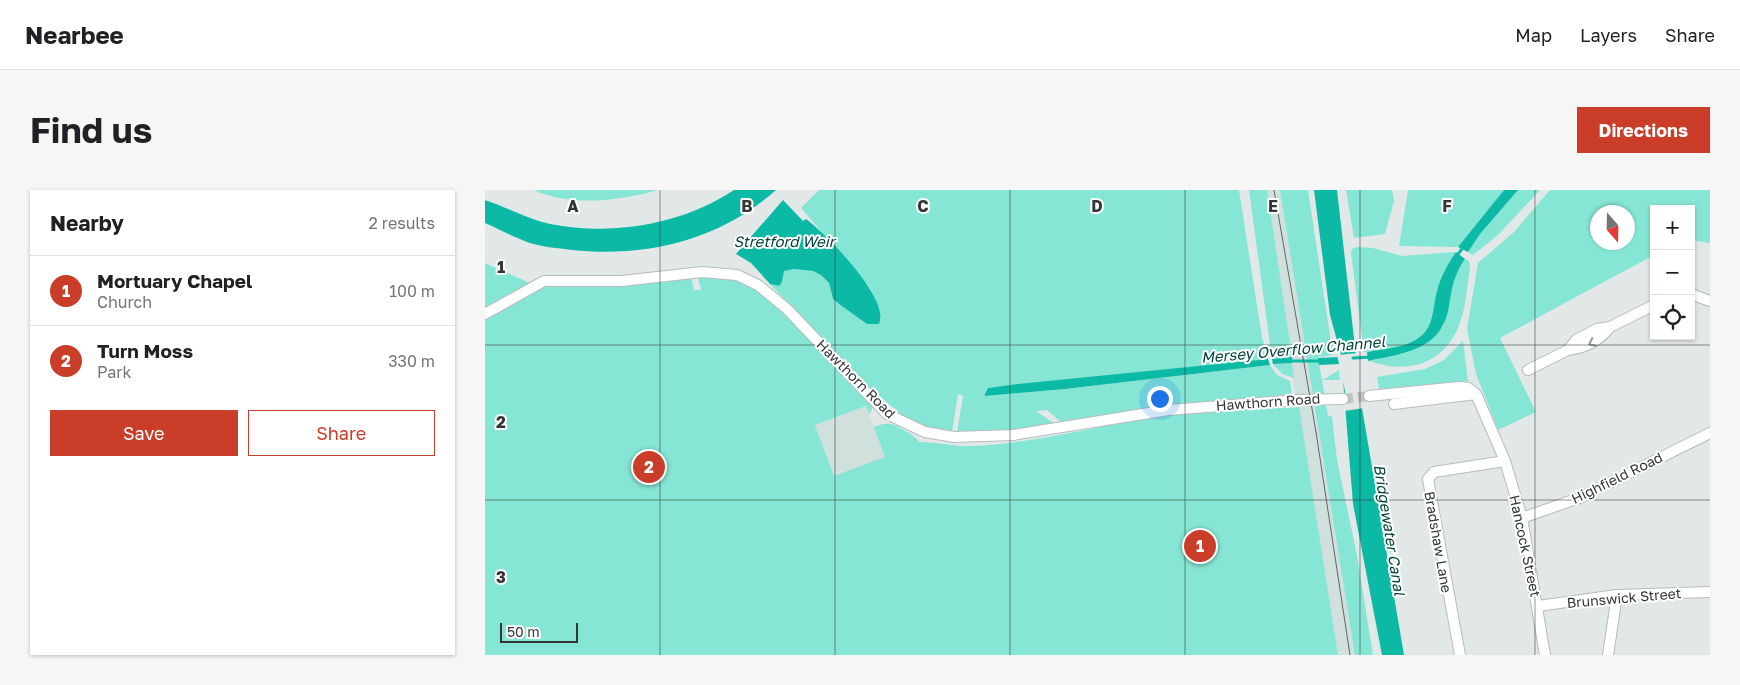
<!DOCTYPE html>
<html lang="en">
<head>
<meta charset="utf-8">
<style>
  :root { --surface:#fff; --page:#f6f6f6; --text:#202124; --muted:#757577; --line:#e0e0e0; --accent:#c93d29 }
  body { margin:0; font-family:"Golos Text",sans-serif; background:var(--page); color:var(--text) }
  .controls { position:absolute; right:15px; top:15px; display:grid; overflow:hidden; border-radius:0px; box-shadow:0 1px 4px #0004 }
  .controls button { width:45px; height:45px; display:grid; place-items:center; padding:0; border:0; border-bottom:1px solid var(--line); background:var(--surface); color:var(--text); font:25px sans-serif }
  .compass { position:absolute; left:1105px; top:15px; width:45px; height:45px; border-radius:50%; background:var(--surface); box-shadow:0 1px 4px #0004; rotate:160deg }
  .scale { position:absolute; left:15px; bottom:12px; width:78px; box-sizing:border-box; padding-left:5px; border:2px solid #343635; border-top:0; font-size:14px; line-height:18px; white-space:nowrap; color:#343635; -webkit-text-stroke:4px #fff; paint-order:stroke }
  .you { position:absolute; left:674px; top:208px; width:18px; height:18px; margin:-12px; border:4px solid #fff; border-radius:50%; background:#1a73e8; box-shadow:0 0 0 8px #1a73e833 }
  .badge { display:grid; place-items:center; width:32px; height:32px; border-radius:50%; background:var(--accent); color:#fff; font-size:16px; font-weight:700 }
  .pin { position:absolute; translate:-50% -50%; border:2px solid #fff; box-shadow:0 1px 5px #0006 }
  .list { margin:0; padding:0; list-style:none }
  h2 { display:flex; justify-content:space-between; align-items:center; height:65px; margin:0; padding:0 20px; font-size:21px }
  h2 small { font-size:16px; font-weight:400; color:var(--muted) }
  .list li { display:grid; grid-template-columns:32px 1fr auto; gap:15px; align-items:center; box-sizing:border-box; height:70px; padding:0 20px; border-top:1px solid var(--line) }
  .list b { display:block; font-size:19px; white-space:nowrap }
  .list p { margin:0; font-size:16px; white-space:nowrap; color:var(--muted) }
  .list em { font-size:16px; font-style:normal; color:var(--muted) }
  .actions { display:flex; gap:10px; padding:15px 20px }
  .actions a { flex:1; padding:11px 0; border:1px solid var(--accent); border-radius:0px; text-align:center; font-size:18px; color:var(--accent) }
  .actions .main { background:var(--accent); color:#fff }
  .icon { flex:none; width:28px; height:28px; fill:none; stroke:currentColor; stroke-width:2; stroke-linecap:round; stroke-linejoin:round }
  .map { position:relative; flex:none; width:1225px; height:465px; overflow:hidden; border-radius:0px }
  header { display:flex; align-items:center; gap:30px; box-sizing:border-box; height:70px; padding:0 25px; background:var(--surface); border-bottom:1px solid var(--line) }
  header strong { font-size:24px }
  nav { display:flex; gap:28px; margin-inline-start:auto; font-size:18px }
  .intro { display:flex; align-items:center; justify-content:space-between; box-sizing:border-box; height:120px; padding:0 30px }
  h1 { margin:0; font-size:35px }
  .button { padding:12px 22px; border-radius:0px; background:var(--accent); color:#fff; font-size:18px; font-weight:700 }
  main { display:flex; gap:30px; padding:0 30px }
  aside { flex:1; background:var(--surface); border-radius:0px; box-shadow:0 1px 4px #0004 }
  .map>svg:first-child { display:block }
  .built { fill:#d0e0dd }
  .green { fill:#86e6d5; fill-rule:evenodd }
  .water { fill:#0bb9a5 }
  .pier { fill:#e2e8e7 }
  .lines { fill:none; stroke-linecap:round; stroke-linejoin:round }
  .stream { stroke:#0bb9a5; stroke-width:3 }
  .street-tunnel { stroke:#bfc4c3; stroke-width:10; stroke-dasharray:10 5; stroke-linecap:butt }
  .street-casing { stroke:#b6bcba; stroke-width:12 }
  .street { stroke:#fff; stroke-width:10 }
  .tram { stroke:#626564; stroke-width:1 }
  .oneway { stroke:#9a9a9a }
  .grid { fill:none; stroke:#343635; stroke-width:1; stroke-opacity:0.55 }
  .labels { text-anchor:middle; stroke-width:4; stroke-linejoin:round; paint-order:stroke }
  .street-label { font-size:14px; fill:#343635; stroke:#fff }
  .water-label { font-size:15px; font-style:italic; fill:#00433b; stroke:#fff }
  .grid-label { font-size:16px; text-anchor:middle; font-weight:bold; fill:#343635; stroke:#fff; stroke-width:4; stroke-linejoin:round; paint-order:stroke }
</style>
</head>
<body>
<header>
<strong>Nearbee</strong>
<nav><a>Map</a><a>Layers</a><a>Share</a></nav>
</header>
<div class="intro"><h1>Find us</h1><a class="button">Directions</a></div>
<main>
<aside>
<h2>Nearby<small>2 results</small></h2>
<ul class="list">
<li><span class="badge">1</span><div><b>Mortuary Chapel</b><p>Church</p></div><em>100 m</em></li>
<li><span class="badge">2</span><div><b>Turn Moss</b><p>Park</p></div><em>330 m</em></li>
</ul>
<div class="actions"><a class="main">Save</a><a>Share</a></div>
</aside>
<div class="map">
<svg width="1225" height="465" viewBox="0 0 1225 465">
  <rect width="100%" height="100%" fill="#e2e8e7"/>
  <path class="built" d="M777,0H809L833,168L881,465H853Z
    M381,216L400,267L349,287L330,235Z"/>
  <path class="green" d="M49,0H173C135,11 85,17 49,0Z
    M334,0H754L777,147L783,169L503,198L500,206L580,199L785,175L792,185L805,191L807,204L669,217L577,233L562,220L551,221L570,234C537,239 506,242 472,242L478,206L473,204L467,243L440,237L418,226L378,192L285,94L294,96L297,92L299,81L309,79L328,81L336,85L344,93L348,109L354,114L382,134H394L396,130L385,98L316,18Z
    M764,0H782L807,167L787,169Z
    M795,0H823L848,165L833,167L843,226H847L852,270L872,365L888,465H870Z
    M861,0H907L909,11L900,44L869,48Z
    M923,0H1019L973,57L914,56Z
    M1033,0H1055L1013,45L988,65L983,62L995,44Z
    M1065,0H1225V53L1206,50V19H1169V65L1015,148L1051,222L1013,240L991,184L982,139L993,73L1029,42ZM1142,22V52H1112V22Z
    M872,57L888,58L917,66L971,62C962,75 956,86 952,101C949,111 950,122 947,132C939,155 900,161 879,162L866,63L867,59Z
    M980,69L984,71L985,79C982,97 981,116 975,133C960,174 923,185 884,171L924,162L958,137L972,80Z
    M0,73L45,93L42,97L54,101L61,94L206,87L209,100H216L213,88C224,88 237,85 248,88C285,96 358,183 387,213V219L384,224L389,237C394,235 399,233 405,234C411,234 432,247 434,252C453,252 469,257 487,256C554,253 619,234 685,225C728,220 771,219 814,217L853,465H0ZM381,216L400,267L349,286L330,235Z
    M978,151L983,191L894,199L892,187L940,179L959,170Z
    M807,173L809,188L797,184L788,174Z
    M854,180L855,190H838Z"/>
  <path class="water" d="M249,0H291C235,50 161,68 87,60C73,58 56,57 42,52C28,47 14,39 0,33V10C21,17 43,29 65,34C127,46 196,35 249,0Z
    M829,0H852L877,218L919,465H897L868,314L856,165L845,125Z
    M1019,0H1033L995,44L983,62L973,57Z
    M298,10L318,31L321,29C340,43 406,109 394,134H382L354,114L348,109L344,93L336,85L328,81L309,79L299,81L297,92L294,96L285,94L266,73L251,64Z
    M971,62L980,69C969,84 967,98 964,116C957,160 920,163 883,171L882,162C898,159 918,158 932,149C950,138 947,119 952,101C956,86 962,75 971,62Z
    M807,167V173L788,174L787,169Z
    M854,167L856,174L834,175L833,168Z
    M783,169L785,175L580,199L500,206V204L503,198L533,194Z"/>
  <path class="pier" d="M873,163L879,218L859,221L860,201L852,165Z"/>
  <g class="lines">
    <path class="stream" d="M971,67L979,56
      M868,168L887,167
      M803,171H837"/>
    <path class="street-tunnel" d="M858,209L884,206"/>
    <defs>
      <path id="street" d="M1206,104L1225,111
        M0,124L59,91H137L217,82L252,85L273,95L302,119L402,224L440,242L469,247L528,245L683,220L813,210L858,209
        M1083,160C1101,158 1114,151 1125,137
        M1043,180L1083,160L1091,150L1112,139L1125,137L1169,115
        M884,206L974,197L983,198L991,204L1020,271L1037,328L1060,465
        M909,214L991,204
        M1037,328L1094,308L1225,243
        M1053,416L1132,405L1225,402
        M975,465L943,289L949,282L1020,271
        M1123,465L1132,405"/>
    </defs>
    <use href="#street" class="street-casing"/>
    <use href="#street" class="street"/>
    <path class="tram" d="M789,0L831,242L865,465"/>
  </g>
  <defs><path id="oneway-chevron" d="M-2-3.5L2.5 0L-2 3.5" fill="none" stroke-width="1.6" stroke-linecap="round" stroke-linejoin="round" transform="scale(1.25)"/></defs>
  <use class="oneway" href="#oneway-chevron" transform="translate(1107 153) rotate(153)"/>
  <path class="grid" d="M175,0V465M350,0V465M525,0V465M700,0V465M875,0V465M1050,0V465M0,155H1225M0,310H1225"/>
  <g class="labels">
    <g class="street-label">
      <text transform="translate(371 189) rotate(45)" y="5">Hawthorn Road</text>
      <text transform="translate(783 212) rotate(-4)" y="5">Hawthorn Road</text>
      <text transform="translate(1132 288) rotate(-26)" y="5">Highfield Road</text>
      <text transform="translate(953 352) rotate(80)" y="5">Bradshaw Lane</text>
      <text transform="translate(1040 356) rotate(78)" y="5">Hancock Street</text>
      <text transform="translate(1139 408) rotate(-5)" y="5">Brunswick Street</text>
    </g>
    <g class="water-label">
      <text x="299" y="57">Stretford Weir</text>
      <text transform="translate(808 160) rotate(-5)" y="5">Mersey Overflow Channel</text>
      <text transform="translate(904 340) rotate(81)" y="5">Bridgewater Canal</text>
    </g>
  </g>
  <g class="grid-label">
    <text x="88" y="22">A</text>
    <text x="262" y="22">B</text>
    <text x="438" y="22">C</text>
    <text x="612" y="22">D</text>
    <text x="788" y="22">E</text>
    <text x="962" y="22">F</text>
    <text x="16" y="83">1</text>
    <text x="16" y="238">2</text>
    <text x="16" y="393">3</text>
  </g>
</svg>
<div class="controls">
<button>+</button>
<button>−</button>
<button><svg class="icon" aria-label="locate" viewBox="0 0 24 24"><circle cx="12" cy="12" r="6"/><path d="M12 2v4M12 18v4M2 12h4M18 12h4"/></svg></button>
</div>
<svg class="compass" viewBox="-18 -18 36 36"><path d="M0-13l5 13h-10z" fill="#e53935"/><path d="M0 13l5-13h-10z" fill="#757577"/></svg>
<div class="scale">50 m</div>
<div class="you"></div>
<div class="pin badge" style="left:715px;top:356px">1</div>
<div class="pin badge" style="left:164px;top:277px">2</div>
</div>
</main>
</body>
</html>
